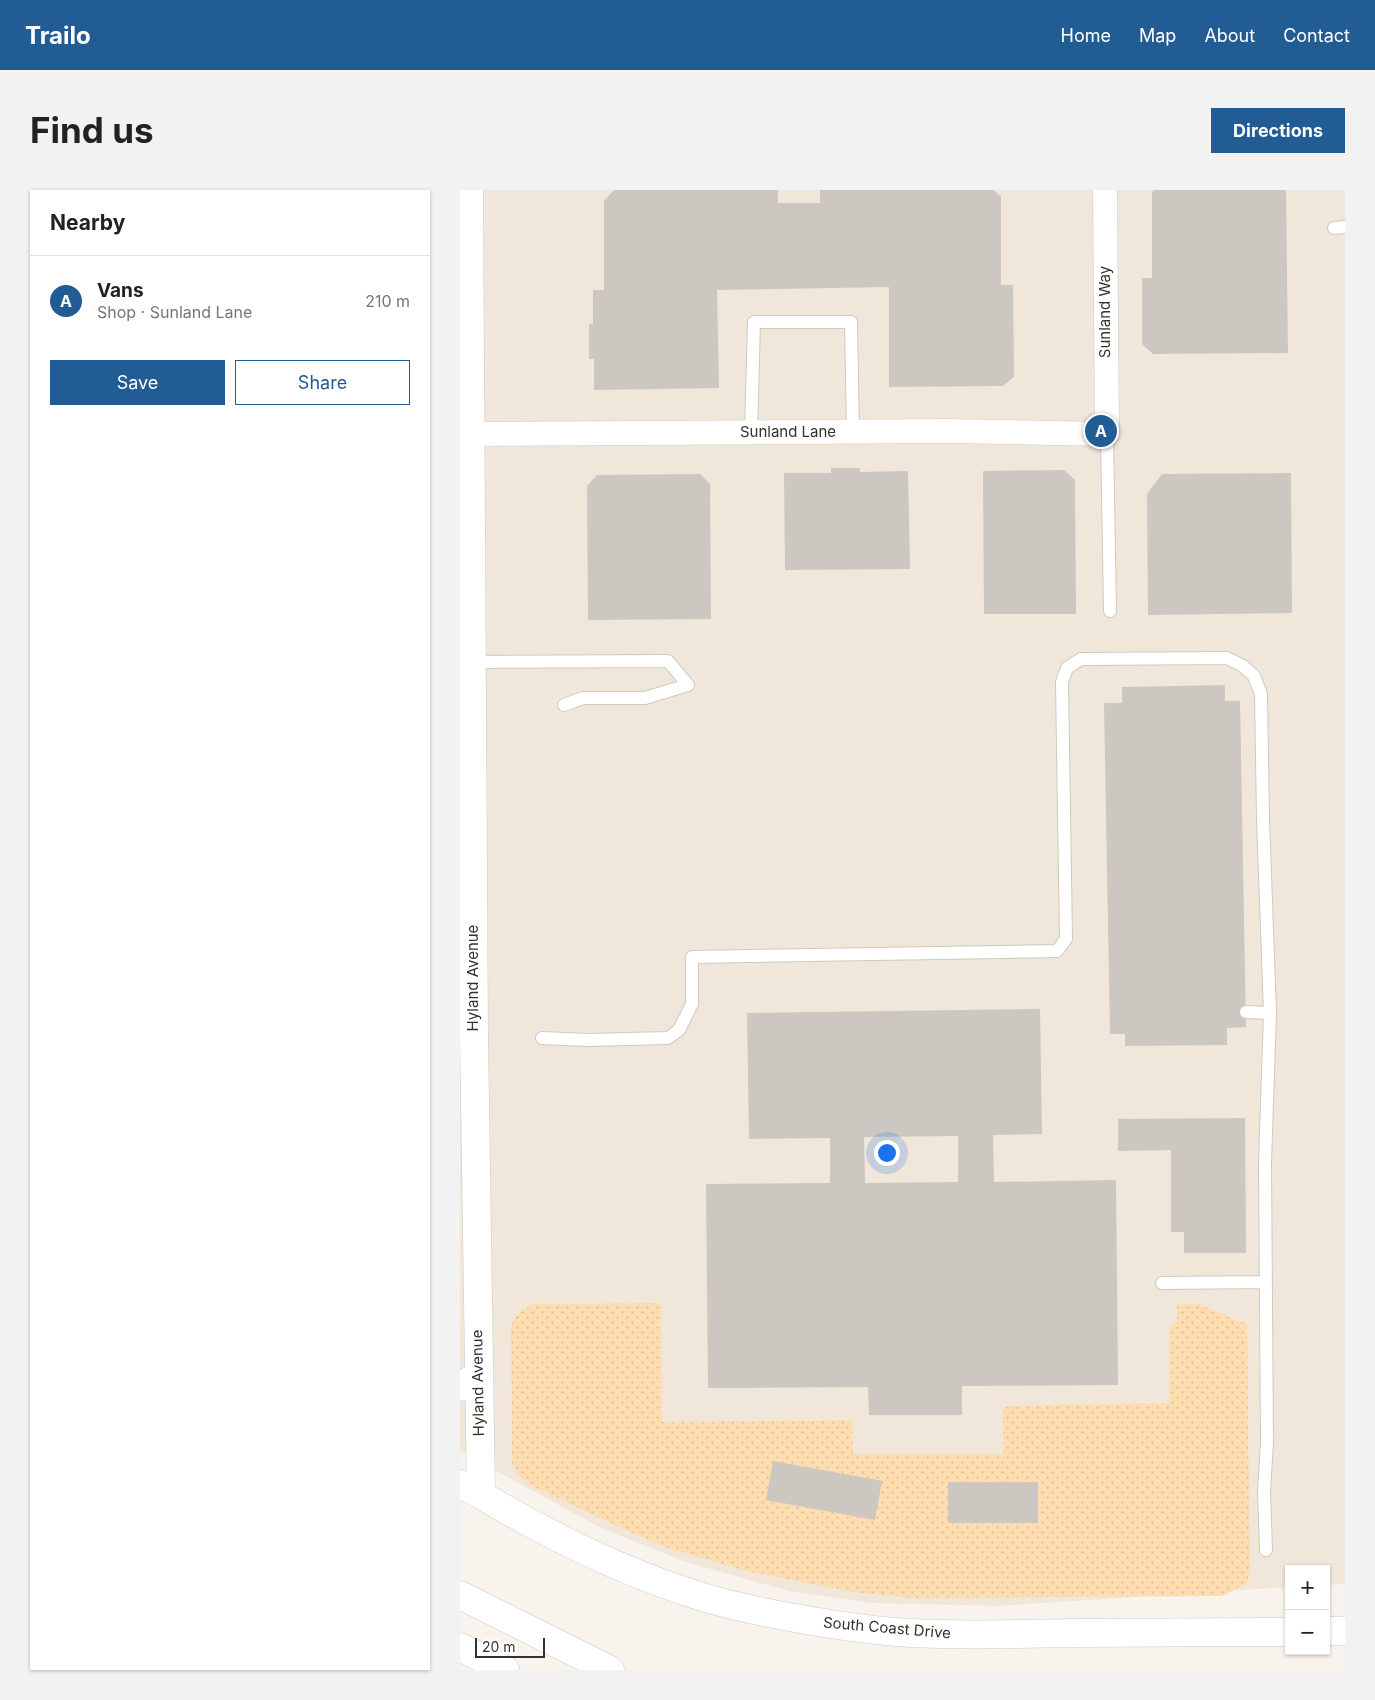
<!DOCTYPE html>
<html lang="en">
<head>
<meta charset="utf-8">
<style>
  :root { --surface:#fff; --page:#f2f2f2; --text:#222; --muted:#767676; --line:#e0e0e0; --accent:#225c94 }
  body { margin:0; font-family:Inter,sans-serif; background:var(--page); color:var(--text) }
  .controls { position:absolute; right:15px; bottom:15px; display:grid; overflow:hidden; border-radius:0px; box-shadow:0 1px 4px #0004 }
  .controls button { width:45px; height:45px; display:grid; place-items:center; padding:0; border:0; border-bottom:1px solid var(--line); background:var(--surface); color:var(--text); font:25px sans-serif }
  .scale { position:absolute; left:15px; bottom:12px; width:70px; box-sizing:border-box; padding-left:5px; border:2px solid #32312e; border-top:0; font-size:14px; line-height:18px; white-space:nowrap; color:#32312e; -webkit-text-stroke:4px #fff; paint-order:stroke }
  .you { position:absolute; left:426px; top:962px; width:18px; height:18px; margin:-12px; border:4px solid #fff; border-radius:50%; background:#1a73e8; box-shadow:0 0 0 8px #1a73e833 }
  .badge { display:grid; place-items:center; width:32px; height:32px; border-radius:50%; background:var(--accent); color:#fff; font-size:16px; font-weight:700 }
  .pin { position:absolute; translate:-50% -50%; border:2px solid #fff; box-shadow:0 1px 5px #0006 }
  .list { margin:0; padding:0; list-style:none }
  h2 { display:flex; justify-content:space-between; align-items:center; height:65px; margin:0; padding:0 20px; font-size:21px }
  h2 small { font-size:16px; font-weight:400; color:var(--muted) }
  .list li { display:grid; grid-template-columns:32px 1fr auto; gap:15px; align-items:center; box-sizing:border-box; height:90px; padding:0 20px; border-top:1px solid var(--line) }
  .list b { display:block; font-size:19px; white-space:nowrap }
  .list p { margin:0; font-size:16px; white-space:nowrap; color:var(--muted) }
  .list em { font-size:16px; font-style:normal; color:var(--muted) }
  .actions { display:flex; gap:10px; padding:15px 20px }
  .actions a { flex:1; padding:11px 0; border:1px solid var(--accent); border-radius:0px; text-align:center; font-size:18px; color:var(--accent) }
  .actions .main { background:var(--accent); color:#fff }
  .map { position:relative; flex:none; width:885px; height:1480px; overflow:hidden; border-radius:0px }
  header { display:flex; align-items:center; gap:30px; box-sizing:border-box; height:70px; padding:0 25px; background:var(--accent); color:#fff }
  header strong { font-size:24px }
  nav { display:flex; gap:28px; margin-inline-start:auto; font-size:18px }
  .intro { display:flex; align-items:center; justify-content:space-between; box-sizing:border-box; height:120px; padding:0 30px }
  h1 { margin:0; font-size:35px }
  .button { padding:12px 22px; border-radius:0px; background:var(--accent); color:#fff; font-size:18px; font-weight:700 }
  main { display:flex; gap:30px; padding:0 30px }
  aside { flex:1; background:var(--surface); border-radius:0px; box-shadow:0 1px 4px #0004 }
  .map>svg:first-child { display:block }
  .built { fill:#f0e7da }
  .garden { fill:url(#garden-dots) }
  .building { fill:#ccc7c1; fill-rule:evenodd }
  .lines { fill:none; stroke-linecap:round; stroke-linejoin:round }
  .lane-casing { stroke:#cecac3; stroke-width:14 }
  .street-casing { stroke:#cecac3; stroke-width:25 }
  .secondary-casing { stroke:#cecac3; stroke-width:29 }
  .highway-casing { stroke:#cecac3; stroke-width:29 }
  .lane { stroke:#fff; stroke-width:12 }
  .street { stroke:#fff; stroke-width:24 }
  .secondary { stroke:#fff; stroke-width:28 }
  .highway { stroke:#fff; stroke-width:28 }
  .labels { text-anchor:middle; stroke-width:5; stroke-linejoin:round; paint-order:stroke }
  .street-label { font-size:15px; fill:#32312e; stroke:#fff }
</style>
</head>
<body>
<header>
<strong>Trailo</strong>
<nav><a>Home</a><a>Map</a><a>About</a><a>Contact</a></nav>
</header>
<div class="intro"><h1>Find us</h1><a class="button">Directions</a></div>
<main>
<aside>
<h2>Nearby<small></small></h2>
<ul class="list">
<li><span class="badge">A</span><div><b>Vans</b><p>Shop · Sunland Lane</p></div><em>210 m</em></li>
</ul>
<div class="actions"><a class="main">Save</a><a>Share</a></div>
</aside>
<div class="map">
<svg width="885" height="1480" viewBox="0 0 885 1480">
  <defs>
    <pattern id="garden-dots" width="8" height="8" patternUnits="userSpaceOnUse" patternTransform="scale(1.25)"><rect width="8" height="8" fill="#fedeb1"/><path d="M2 2h.1M6 6h.1" fill="none" stroke="#dabf99" stroke-width="1.8" stroke-linecap="round"/></pattern>
  </defs>
  <rect width="100%" height="100%" fill="#f8f3ec"/>
  <path class="built" d="M0,0H885V1394L866,1395V1379H829V1397L538,1416L412,1413L329,1401L226,1372L141,1338L0,1261Z"/>
  <path class="garden" d="M201,1113L202,1232L392,1230L393,1264H543V1216L709,1213V1136L717,1131V1114H739L787,1134L790,1378L788,1391L780,1397L763,1406L452,1408L394,1402L290,1382L205,1357L159,1337L70,1295L58,1285L52,1273L51,1141C53,1124 59,1122 74,1114Z"/>
  <path class="building" d="M154,0H318V13H360V0H534L541,7V95H553L554,187L543,196L429,197V97L257,100L259,198L134,200V169H129V134H133V100H144V11Z
    M694,0H826L828,163L693,164L682,154V88H692V2Z
    M371,278H400V282L448,281L450,379L325,380L324,283H371Z
    M604,280L615,290L616,424H524L523,281Z
    M831,283L832,423L688,425L687,304L702,284Z
    M240,284L250,294L251,429L128,430L127,296L137,285Z
    M765,495V511H780L786,837L767,838V855L665,856V844H650L644,513H662V497Z
    M580,819L582,944L533,945L534,992L656,990L658,1195L502,1196V1225H409L408,1197L248,1198L246,994L370,993V948L289,949L287,823ZM498,946V992L405,993L404,947Z
    M785,928L786,1063H724V1042H711V960L658,961V929Z
    M313,1271L422,1291L415,1330L306,1310Z
    M488,1292H578V1333H488Z"/>
  <g class="lines">
    <defs>
      <path id="lane" d="M874,38L885,37
        M291,242L294,132H391L393,242
        M647,244L650,421
        M11,472L208,471L228,495L185,508H123L104,515
        M786,822L810,823
        M82,848L128,850L208,848L219,840L232,814V767L597,761L606,749L602,492L607,478L621,469L767,468L783,476L794,486L801,504L803,628L810,823L805,973L807,1252L804,1301L806,1360
        M702,1093L806,1092"/>
      <path id="street" d="M10,244L486,241L647,244L645,0"/>
      <path id="secondary" d="M9,0L14,848L21,1305C88,1345 159,1380 233,1404C266,1415 301,1422 335,1428C374,1435 412,1441 451,1443C504,1446 558,1444 611,1443C683,1443 756,1443 829,1442
        M866,1441H885"/>
      <path id="highway" d="M0,1197L18,1185
        M0,1294L21,1305
        M0,1405L150,1480
        M0,1457L45,1480"/>
    </defs>
    <use href="#lane" class="lane-casing"/>
    <use href="#street" class="street-casing"/>
    <use href="#secondary" class="secondary-casing"/>
    <use href="#highway" class="highway-casing"/>
    <use href="#lane" class="lane"/>
    <use href="#street" class="street"/>
    <use href="#secondary" class="secondary"/>
    <use href="#highway" class="highway"/>
  </g>
  <g class="labels">
    <g class="street-label">
      <text transform="translate(645 122) rotate(-90)" y="5">Sunland Way</text>
      <text x="328" y="247">Sunland Lane</text>
      <text transform="translate(13 788) rotate(-90)" y="5">Hyland Avenue</text>
      <text transform="translate(18 1193) rotate(-91)" y="5">Hyland Avenue</text>
      <text transform="translate(427 1438) rotate(5)" y="5">South Coast Drive</text>
    </g>
  </g>
</svg>
<div class="controls">
<button>+</button>
<button>−</button>
</div>
<div class="scale">20 m</div>
<div class="you"></div>
<div class="pin badge" style="left:641px;top:241px">A</div>
</div>
</main>
</body>
</html>
